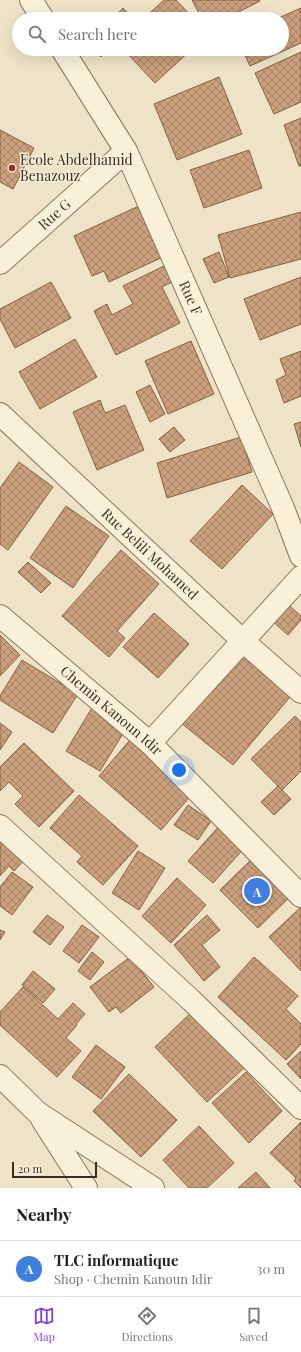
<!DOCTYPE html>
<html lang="en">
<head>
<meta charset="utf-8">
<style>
  :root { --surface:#fff; --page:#f2f2f2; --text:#222; --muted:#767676; --line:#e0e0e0; --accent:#7c3aed }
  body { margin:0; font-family:"Playfair Display",serif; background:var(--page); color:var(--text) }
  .scale { position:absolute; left:12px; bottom:10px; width:85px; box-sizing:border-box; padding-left:4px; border:2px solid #3a2d20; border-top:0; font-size:11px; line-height:14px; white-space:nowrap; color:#3a2d20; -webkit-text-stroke:3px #f5edd6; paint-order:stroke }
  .you { position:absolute; left:179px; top:770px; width:14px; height:14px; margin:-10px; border:3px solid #fff; border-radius:50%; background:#1a73e8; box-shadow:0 0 0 6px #1a73e833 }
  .badge { display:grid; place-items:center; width:26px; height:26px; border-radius:50%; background:var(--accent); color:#fff; font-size:13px; font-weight:700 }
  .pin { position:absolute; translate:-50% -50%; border:2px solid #fff; box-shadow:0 1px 4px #0006 }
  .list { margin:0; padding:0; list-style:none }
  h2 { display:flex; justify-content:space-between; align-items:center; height:52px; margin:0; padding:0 16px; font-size:17px }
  h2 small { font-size:13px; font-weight:400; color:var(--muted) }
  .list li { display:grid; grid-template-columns:26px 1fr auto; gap:12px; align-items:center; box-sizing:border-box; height:56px; padding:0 16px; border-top:1px solid var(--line) }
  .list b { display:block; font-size:15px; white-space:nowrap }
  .list p { margin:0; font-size:13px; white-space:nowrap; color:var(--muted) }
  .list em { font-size:13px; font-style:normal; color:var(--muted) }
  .icon { flex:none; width:22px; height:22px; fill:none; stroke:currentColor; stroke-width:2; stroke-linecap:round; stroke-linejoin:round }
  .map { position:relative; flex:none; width:301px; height:1188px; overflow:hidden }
  .search { position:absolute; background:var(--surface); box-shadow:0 4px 16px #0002; left:12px; right:12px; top:12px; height:44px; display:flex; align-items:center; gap:10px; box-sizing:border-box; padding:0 14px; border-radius:22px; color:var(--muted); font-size:15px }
  .sheet { height:108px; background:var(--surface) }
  nav { display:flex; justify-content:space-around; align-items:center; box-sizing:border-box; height:56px; border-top:1px solid var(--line); background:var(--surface); font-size:11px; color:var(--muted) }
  nav a { display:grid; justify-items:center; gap:2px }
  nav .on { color:var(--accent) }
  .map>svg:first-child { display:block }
  .building { fill:url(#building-cross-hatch); stroke:#886042 }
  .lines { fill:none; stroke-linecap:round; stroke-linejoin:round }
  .minor-casing { stroke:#89755c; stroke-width:24 }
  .minor { stroke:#f9f0da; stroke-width:22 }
  .poi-dot { fill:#982f2d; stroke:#f5edd6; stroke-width:1.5 }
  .labels { text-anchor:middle; stroke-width:3; stroke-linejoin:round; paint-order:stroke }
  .poi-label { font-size:14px; fill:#3a2d20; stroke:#f5edd6; text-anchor:start }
  .street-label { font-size:14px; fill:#3a2d20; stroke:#f5edd6 }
</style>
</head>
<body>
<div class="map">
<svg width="301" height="1188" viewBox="0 0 301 1188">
  <defs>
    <pattern id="building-cross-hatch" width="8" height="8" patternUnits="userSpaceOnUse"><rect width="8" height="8" fill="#cba07d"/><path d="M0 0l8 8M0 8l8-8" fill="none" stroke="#a68366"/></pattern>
  </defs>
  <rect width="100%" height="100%" fill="#eee3c7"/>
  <path class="building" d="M164,0H176L194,19H143Z
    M192,0H259L260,1L225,19H202Z
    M123,8L133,19H112Z
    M301,8V43L250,66L242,49H282V19H276Z
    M94,49H109L101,57Z
    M123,49H192L155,83Z
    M301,52V102L274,114L255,73Z
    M219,77L242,134L177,160L154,104Z
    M301,118V166H299L284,125Z
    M0,130L34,148L13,189L0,182Z
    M249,150L262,188L204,208L190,170Z
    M141,205L165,256L109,282L104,271L92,276L74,236Z
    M301,212V259L230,278L218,235Z
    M219,252L229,277L214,283L203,259Z
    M166,265L174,281L162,287L180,323L116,355L94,311L107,304L112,315L133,304L123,286Z
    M301,277V324L260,340L244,299Z
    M51,282L71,318L15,348L0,319V309Z
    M75,339L97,377L40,409L19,372Z
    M191,341L214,394L168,414L145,361Z
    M301,351V396L284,403L276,380L286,375L280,359Z
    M150,385L165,414L150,422L136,392Z
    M100,400L105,413L125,405L144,450L97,470L73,412Z
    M301,422V447L294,424Z
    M174,427L185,440L170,452L159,439Z
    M241,437L252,472L167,498L157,463Z
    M19,462L53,487L8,550L0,544V488Z
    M242,485L273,514L222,569L190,541Z
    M66,506L109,536L73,588L30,558Z
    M121,550L159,584L117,631L125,638L109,657L62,616Z
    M28,562L51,583L41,593L18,572Z
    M285,602L301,616V620L288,635L270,619Z
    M154,613L189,644L158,678L123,647Z
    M0,635L20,655L0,676Z
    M243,647L295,691L233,765L180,722Z
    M22,660L78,694L53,733L0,700V696Z
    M93,706L127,727L100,771L66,751Z
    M295,716L301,722V771L282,790L251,759Z
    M0,723L12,732L0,750Z
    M130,740L194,792L161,830L99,776Z
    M24,743L74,791L39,827L15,804L23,796L9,782L0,791V767Z
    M278,786L291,799L274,815L261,802Z
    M79,795L138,846L103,885L77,862L82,856L50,828Z
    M188,805L211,821L198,840L174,825Z
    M220,825L245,847L213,883L188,861Z
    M0,830L28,856L14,871L9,866L0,876Z
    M138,851L165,868L139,910L112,893Z
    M257,854L295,892L258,928L220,890Z
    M12,872L33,887L12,915L0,906V887Z
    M177,878L206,905L171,943L142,916Z
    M301,907V971L269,937Z
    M47,915L64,927L50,945L33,932Z
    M207,915L220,930L202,945L220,967L204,981L174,945Z
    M82,925L99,937L79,963L63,951Z
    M0,930L5,932L0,940Z
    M92,952L104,962L90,980L78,971Z
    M130,957L154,987L121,1013L116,1007L109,1012L90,987Z
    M254,957L298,996L286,1009L301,1024V1044L286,1060L218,997Z
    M33,971L55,989L43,1003L22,985Z
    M23,987L58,1019L73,1003L85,1014L76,1024L77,1025L66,1038L81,1051L57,1077L0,1025V1012Z
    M195,1009L247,1065L207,1102L155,1047Z
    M96,1045L125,1067L101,1099L72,1077Z
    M301,1051V1079L287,1064Z
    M246,1072L282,1111L249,1143L212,1103Z
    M129,1074L177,1120L141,1157L93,1111Z
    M301,1122V1188L294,1181L296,1178L270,1153Z
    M199,1126L234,1163L207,1188H189L163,1160Z
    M256,1172L270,1188H238Z"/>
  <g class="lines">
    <defs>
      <g id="minor">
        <path d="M31,0L43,19"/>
        <path id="s1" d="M62,49L126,151L283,508L301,556"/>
        <path id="s2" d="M0,263L126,151"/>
        <path id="s3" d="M0,414L243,641L301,692"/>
        <path id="s4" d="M0,616L150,743L301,896"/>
        <path d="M150,743L301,577"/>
        <path d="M0,826L192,1001L301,1108"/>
        <path d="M0,1076L38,1113L153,1188"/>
        <path d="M42,1119L86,1188"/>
      </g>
    </defs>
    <use href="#minor" class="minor-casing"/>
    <use href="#minor" class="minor"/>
  </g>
  <circle class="poi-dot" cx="12" cy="168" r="4"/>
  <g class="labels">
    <g class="poi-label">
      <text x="20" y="165">Ecole Abdelhamid<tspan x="20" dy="16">Benazouz</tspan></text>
    </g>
    <g class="street-label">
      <text dy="5" stroke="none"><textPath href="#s2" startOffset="73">Rue G</textPath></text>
      <text dy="5" stroke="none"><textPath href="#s1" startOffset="281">Rue F</textPath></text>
      <text dy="5" stroke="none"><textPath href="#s3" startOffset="205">Rue Belili Mohamed</textPath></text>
      <text dy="5" stroke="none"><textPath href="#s4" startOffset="146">Chemin Kanoun Idir</textPath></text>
    </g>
  </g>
</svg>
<div class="scale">20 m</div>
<div class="you"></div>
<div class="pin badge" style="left:257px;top:891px;background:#3f7fe0">A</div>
<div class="search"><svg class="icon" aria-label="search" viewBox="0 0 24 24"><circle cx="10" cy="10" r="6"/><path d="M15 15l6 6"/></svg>Search here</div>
</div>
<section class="sheet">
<h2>Nearby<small></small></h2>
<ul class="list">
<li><span class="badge" style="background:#3f7fe0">A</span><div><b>TLC informatique</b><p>Shop · Chemin Kanoun Idir</p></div><em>30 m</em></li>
</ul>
</section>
<nav>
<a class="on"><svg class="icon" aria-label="map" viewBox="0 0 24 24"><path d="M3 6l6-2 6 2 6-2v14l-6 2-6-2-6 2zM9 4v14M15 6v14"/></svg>Map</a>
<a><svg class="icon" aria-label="directions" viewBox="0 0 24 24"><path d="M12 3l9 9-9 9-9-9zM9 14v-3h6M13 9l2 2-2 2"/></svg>Directions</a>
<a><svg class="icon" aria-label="saved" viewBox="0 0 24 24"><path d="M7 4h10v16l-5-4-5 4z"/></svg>Saved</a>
</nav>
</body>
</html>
